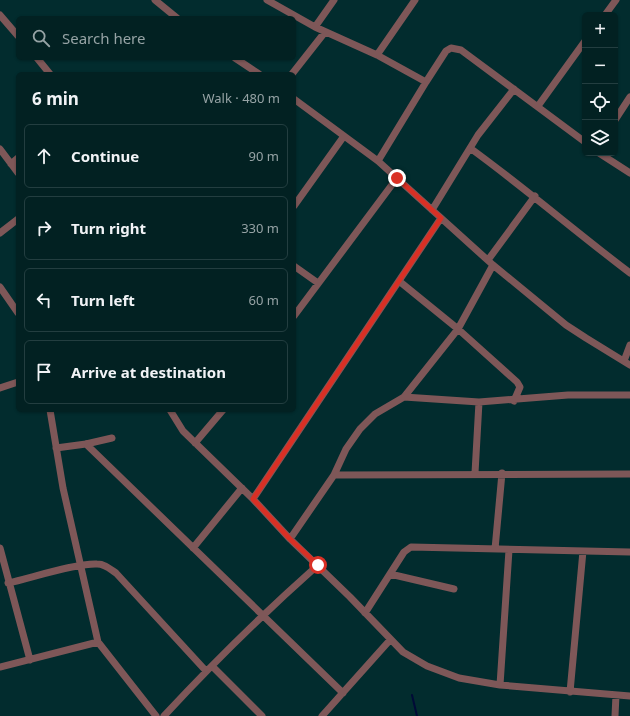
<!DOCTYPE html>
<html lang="en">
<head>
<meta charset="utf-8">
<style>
  :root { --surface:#022122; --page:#0c292a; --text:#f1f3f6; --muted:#96a3a5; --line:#233e40 }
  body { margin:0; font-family:"Noto Sans",sans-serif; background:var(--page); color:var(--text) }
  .controls { position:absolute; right:12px; top:12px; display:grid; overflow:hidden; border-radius:6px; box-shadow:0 1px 3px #0004 }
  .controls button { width:36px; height:36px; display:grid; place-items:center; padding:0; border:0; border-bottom:1px solid var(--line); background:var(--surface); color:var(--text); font:20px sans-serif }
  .stop { position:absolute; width:12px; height:12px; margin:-9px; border:3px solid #d93025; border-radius:50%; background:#fff }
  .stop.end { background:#d93025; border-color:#fff; box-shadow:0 1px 4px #0008 }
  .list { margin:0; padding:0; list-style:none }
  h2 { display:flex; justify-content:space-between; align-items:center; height:52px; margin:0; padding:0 16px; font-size:17px }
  h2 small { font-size:13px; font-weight:400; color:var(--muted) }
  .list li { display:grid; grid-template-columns:26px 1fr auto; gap:12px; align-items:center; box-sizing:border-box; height:64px; margin:0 8px 8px; padding:0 8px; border:1px solid var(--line); border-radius:6px }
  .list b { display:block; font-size:15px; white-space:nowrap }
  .list em { font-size:13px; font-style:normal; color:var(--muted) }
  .icon { flex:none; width:22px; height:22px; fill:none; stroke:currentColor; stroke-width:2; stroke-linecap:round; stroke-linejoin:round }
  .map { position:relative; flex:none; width:630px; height:716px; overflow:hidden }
  .search { position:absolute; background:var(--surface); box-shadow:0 1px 3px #0004; left:16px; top:16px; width:280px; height:44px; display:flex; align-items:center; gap:10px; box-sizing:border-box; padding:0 14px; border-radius:6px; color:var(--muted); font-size:15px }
  .panel { position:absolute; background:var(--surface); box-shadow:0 1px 3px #0004; left:16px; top:72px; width:280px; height:340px; border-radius:6px }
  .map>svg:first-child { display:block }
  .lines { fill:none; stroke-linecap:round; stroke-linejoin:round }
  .stream { stroke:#000a37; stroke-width:2 }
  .minor { stroke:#7e5758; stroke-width:7 }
  .route { stroke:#d93025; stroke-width:5 }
</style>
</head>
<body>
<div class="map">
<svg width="630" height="716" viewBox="0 0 630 716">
  <rect width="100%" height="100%" fill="#022c2e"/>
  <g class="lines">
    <path class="stream" d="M412,695L417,716"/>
    <path class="minor" d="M155,0L177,18
      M267,0L315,27L377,55L426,82L446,51L451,48L461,50L585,142
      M0,15L18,36
      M605,15L616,0
      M315,27L334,0
      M377,55L415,0
      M37,58L50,74
      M235,58L259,74
      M292,74L325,32
      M294,99L378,161L493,265L566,325L586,338L630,365
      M538,106L585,41
      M615,120L630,97
      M470,148C525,188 576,232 630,273
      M0,149L18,173
      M599,153L630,173
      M378,161L426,82
      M11,164L18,158
      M294,206L344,136
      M432,210L478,135L514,89
      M0,233L18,219
      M488,260L535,196
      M294,266L318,283
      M399,281L458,329L517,382L520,387L514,401
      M0,287L18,313
      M294,316L397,178
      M624,361L630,345
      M0,388L18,382
      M404,397L479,402L568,395H630
      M50,410L63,488L98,642L156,716
      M170,410L183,431L253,499L290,539L350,597L403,652L427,666L459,678L500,685L630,696
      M195,443L223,410
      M86,444L343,693
      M56,448L86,444L112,438
      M475,473L479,402
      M334,475L630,474
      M253,499L441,218
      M290,539L334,475L346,449L360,429L375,414L404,397L458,329L493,265
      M0,548L30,660
      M193,548L242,488
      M495,549L502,473
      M390,574L454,589
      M8,583C31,578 76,563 97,564C105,564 110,569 116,573L206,671
      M365,613L404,552L411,547L630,552
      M212,666L262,716
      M0,667L98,642
      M500,685L509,550
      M570,692L583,551
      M164,716C213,663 264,613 318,565
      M322,716L390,640
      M615,716L616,695"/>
  </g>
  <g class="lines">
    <path class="route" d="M318,565L290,539L253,499L441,218L397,178"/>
  </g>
</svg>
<div class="controls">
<button>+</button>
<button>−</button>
<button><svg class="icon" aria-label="locate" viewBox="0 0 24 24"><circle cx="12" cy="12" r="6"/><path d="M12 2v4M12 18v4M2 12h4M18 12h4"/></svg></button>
<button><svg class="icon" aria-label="layers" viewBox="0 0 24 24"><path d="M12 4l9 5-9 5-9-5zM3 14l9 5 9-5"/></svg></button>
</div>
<div class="stop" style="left:318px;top:565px"></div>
<div class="stop end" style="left:397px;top:178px"></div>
<div class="search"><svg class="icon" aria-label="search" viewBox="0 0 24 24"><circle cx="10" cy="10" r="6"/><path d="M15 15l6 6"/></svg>Search here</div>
<section class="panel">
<h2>6 min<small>Walk · 480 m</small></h2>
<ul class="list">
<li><svg class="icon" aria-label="ahead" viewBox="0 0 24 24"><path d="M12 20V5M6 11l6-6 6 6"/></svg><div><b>Continue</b></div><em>90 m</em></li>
<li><svg class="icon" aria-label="right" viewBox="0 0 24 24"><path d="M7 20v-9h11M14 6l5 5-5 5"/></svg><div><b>Turn right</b></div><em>330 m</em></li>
<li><svg class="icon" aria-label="left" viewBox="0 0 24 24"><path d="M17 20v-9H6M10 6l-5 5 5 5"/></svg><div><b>Turn left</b></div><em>60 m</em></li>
<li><svg class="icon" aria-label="arrive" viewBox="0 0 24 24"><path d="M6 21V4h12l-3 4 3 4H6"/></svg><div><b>Arrive at destination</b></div></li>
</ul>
</section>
</div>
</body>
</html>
